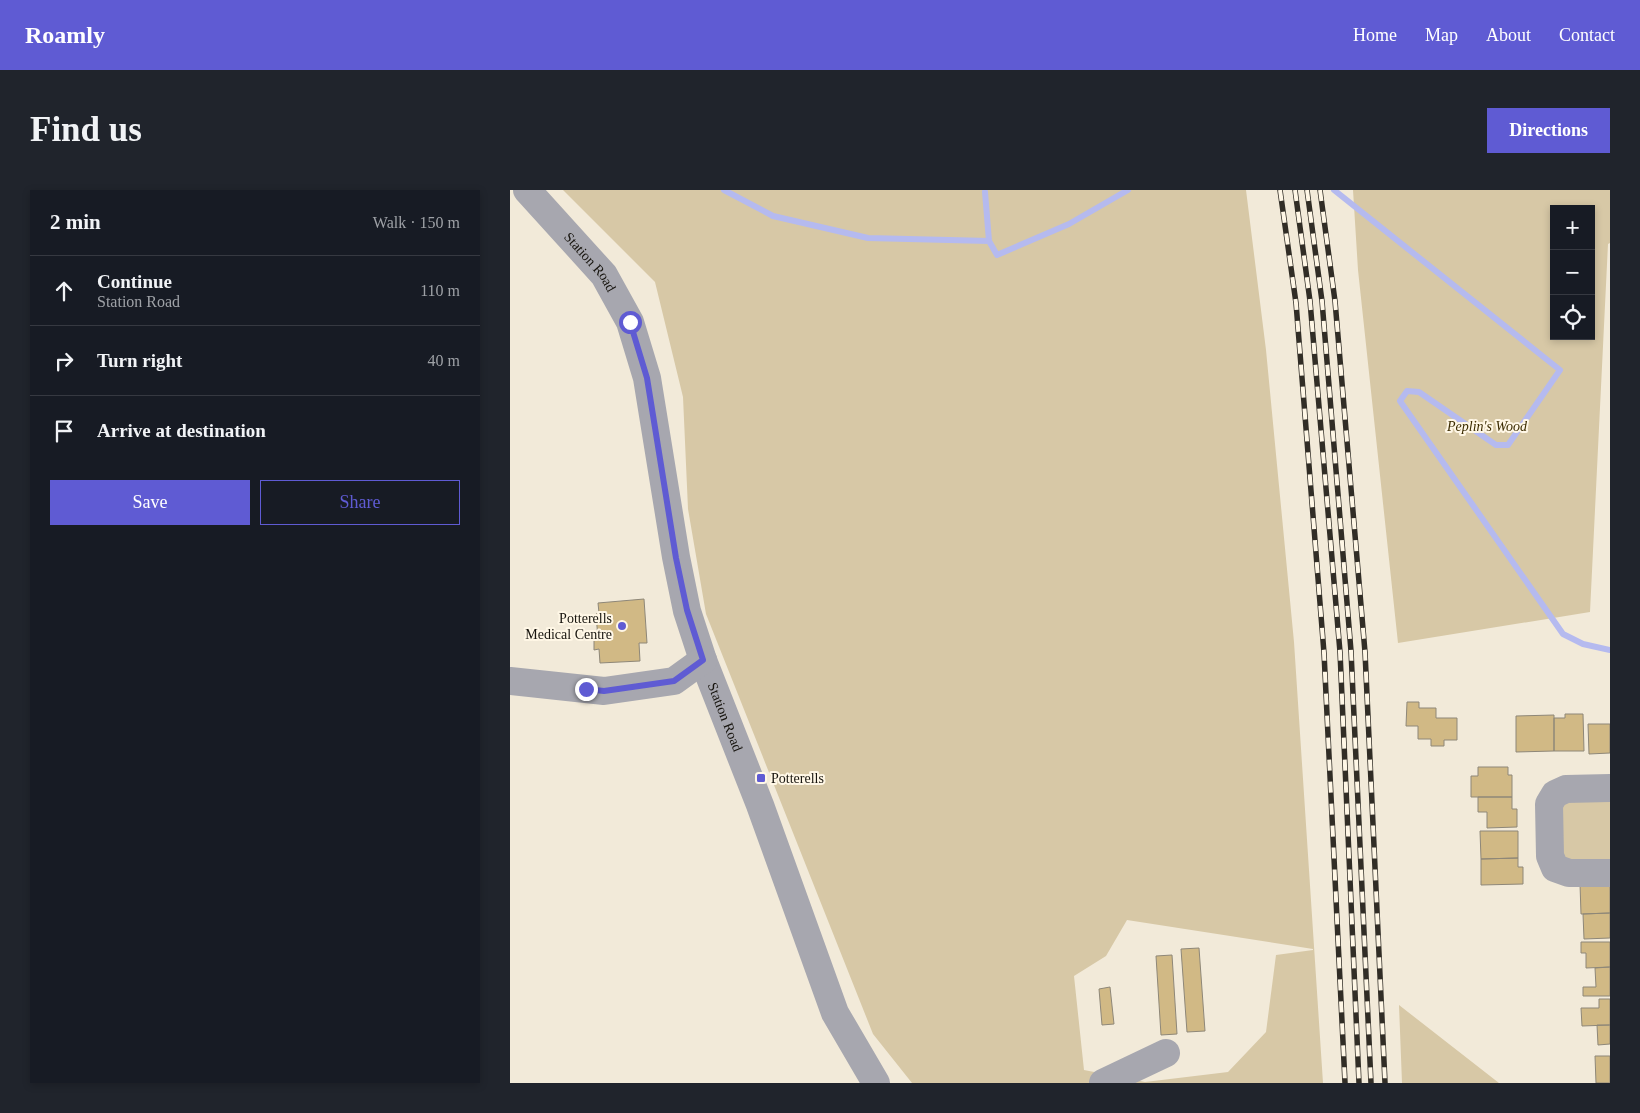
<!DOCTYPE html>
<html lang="en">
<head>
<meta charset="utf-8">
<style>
  :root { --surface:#171b24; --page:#20242c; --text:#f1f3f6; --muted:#9ea1a6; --line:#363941; --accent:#5f5bd3 }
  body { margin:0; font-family:Georgia,serif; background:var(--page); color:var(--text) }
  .controls { position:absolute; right:15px; top:15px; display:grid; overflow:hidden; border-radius:0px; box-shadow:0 2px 8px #0003 }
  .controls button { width:45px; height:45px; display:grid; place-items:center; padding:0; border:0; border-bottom:1px solid var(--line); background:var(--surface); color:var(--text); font:25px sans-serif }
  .stop { position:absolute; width:15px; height:15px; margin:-11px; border:4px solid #5f5bd3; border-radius:50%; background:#fff }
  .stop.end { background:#5f5bd3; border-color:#fff; box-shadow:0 1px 5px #0008 }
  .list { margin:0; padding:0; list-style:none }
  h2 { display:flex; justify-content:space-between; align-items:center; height:65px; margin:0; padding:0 20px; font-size:21px }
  h2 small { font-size:16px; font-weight:400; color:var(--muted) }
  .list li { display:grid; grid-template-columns:32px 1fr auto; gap:15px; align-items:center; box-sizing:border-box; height:70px; padding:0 20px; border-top:1px solid var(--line) }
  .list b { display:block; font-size:19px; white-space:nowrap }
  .list p { margin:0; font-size:16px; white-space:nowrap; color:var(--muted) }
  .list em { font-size:16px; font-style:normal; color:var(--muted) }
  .actions { display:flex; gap:10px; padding:15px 20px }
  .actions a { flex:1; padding:11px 0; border:1px solid var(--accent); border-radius:0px; text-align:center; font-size:18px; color:var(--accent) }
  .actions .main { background:var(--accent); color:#fff }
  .icon { flex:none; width:28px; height:28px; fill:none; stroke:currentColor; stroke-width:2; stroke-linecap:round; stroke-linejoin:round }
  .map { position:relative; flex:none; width:1100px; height:893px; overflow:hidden; border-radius:0px }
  header { display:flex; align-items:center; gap:30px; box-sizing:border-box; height:70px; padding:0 25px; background:var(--accent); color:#fff }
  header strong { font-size:24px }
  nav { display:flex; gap:28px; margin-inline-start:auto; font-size:18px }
  .intro { display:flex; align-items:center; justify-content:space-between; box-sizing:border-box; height:120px; padding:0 30px }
  h1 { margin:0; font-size:35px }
  .button { padding:12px 22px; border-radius:0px; background:var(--accent); color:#fff; font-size:18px; font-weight:700 }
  main { display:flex; gap:30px; padding:0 30px }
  aside { flex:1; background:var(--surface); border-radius:0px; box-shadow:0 2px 8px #0003 }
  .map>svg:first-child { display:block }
  .green { fill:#d7c8a6; fill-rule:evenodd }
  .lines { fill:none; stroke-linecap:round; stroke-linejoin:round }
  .stream { stroke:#b5baef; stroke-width:6 }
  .building { fill:#d1b985; stroke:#8e8778 }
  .minor { stroke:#a7a7af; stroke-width:28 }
  .rail-casing { stroke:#312d26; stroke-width:5.5 }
  .rail { stroke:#fff7e6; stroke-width:4; stroke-dasharray:11; stroke-linecap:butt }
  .route { stroke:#5f5bd3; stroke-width:6 }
  .poi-dot { fill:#5f5bd3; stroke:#fff7e6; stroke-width:2 }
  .labels { text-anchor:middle; stroke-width:4; stroke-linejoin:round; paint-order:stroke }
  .street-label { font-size:14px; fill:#17140e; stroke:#fff7e6 }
  .park-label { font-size:14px; font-style:italic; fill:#3b2b00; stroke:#fff7e6 }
  .poi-label { font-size:14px; fill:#17140e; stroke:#fff7e6; text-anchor:end }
</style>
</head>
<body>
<header>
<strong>Roamly</strong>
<nav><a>Home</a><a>Map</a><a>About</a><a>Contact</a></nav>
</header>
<div class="intro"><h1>Find us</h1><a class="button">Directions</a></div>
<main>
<aside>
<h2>2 min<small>Walk · 150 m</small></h2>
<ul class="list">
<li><svg class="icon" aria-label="ahead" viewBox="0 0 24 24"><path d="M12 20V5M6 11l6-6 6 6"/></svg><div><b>Continue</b><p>Station Road</p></div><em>110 m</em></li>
<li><svg class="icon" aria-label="right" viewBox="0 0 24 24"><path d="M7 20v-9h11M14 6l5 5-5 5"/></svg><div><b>Turn right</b></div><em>40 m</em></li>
<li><svg class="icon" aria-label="arrive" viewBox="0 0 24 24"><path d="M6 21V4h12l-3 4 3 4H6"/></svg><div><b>Arrive at destination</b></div></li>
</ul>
<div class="actions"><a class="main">Save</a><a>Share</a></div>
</aside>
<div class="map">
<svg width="1100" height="893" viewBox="0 0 1100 893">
  <rect width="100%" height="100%" fill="#f2ead9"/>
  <path class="green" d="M53,0H736L756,160L784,452L813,893H402L363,844L196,424L178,319L173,207L145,92ZM617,730L803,759V760L766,765L756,842L718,882L635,892L574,880L564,786L596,766Z
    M843,0H1100V53L1098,54L1080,422L888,453L848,80ZM1044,19H1081V146H1044Z
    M1100,604V675L1049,670L1046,610Z
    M889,815L989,893H892Z"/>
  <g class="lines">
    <path class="stream" d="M214,0L263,26L358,48L479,51
      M824,0L1050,180L998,255H986L909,202L897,201L890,211L1053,444L1073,454L1100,460
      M475,2L479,51L487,65L559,34L618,0"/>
  </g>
  <path class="building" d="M134,409L137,453H129L130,471L90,473L89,459L84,460V450L88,449L86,424L89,423L88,413Z
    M897,512H909V518H926V528H947V550H934V556H921V549H908V536H896Z
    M1055,524H1073L1074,561H1044V528H1055Z
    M1044,525V561L1006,562V526Z
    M1078,534H1100V563L1079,564Z
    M968,577H998V585H1002V607H961V586H968Z
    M968,607H1002V619H1007V637L977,638V622H968Z
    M970,641H1008V668L971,669Z
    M1008,668V677H1013V694L971,695V669Z
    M1100,693V723L1071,724L1070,694Z
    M1100,723V748L1074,749L1073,724Z
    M1071,752H1100V777L1076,778V763H1071Z
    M689,758L695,841L677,842L671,759Z
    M662,765L667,844L651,845L646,766Z
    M1100,777V806H1073V797H1086L1085,778Z
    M600,797L604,834L592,835L589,799Z
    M1089,809H1100V835L1072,836L1071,818H1089Z
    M1087,835H1100V854L1088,855Z
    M1085,866H1100V893H1086Z"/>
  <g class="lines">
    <g class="minor">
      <path id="s1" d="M17,0L94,85L120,132L137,188L166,367L177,421L193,470L250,615L325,823L366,893"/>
      <path d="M0,491L94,501L164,491L193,470"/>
      <path d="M1100,598L1056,599L1045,604L1039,614L1040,666L1045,678L1059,683H1100"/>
      <path d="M593,893L656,863"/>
    </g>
    <defs>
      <path id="rail" d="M770,0L786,113L814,463L835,893
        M785,0L800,111L830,462L849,893
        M797,0L812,111L841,461L861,893
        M810,0L825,111L855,462L875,893"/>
    </defs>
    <use href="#rail" class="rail-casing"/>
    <use href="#rail" class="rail"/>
  </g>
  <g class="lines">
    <path class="route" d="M76,499L94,501L164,491L193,470L177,420L166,368L137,188L120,132"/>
  </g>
  <g class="poi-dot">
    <circle cx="112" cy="436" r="5"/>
    <rect x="246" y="583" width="10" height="10" rx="2.5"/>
  </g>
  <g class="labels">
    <g class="street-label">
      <text dy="5" stroke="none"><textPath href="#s1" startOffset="96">Station Road</textPath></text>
      <text dy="5" stroke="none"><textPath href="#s1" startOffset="576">Station Road</textPath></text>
    </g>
    <g class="park-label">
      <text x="977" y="241">Peplin's Wood</text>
    </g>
    <g class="poi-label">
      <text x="102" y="433">Potterells<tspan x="102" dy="16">Medical Centre</tspan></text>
      <text x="261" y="593" text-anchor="start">Potterells</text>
    </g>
  </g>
</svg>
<div class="controls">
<button>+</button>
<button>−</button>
<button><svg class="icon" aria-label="locate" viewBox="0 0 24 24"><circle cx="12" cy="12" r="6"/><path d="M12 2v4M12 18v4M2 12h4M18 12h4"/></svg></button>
</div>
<div class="stop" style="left:120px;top:132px"></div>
<div class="stop end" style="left:76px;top:499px"></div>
</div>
</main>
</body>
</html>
